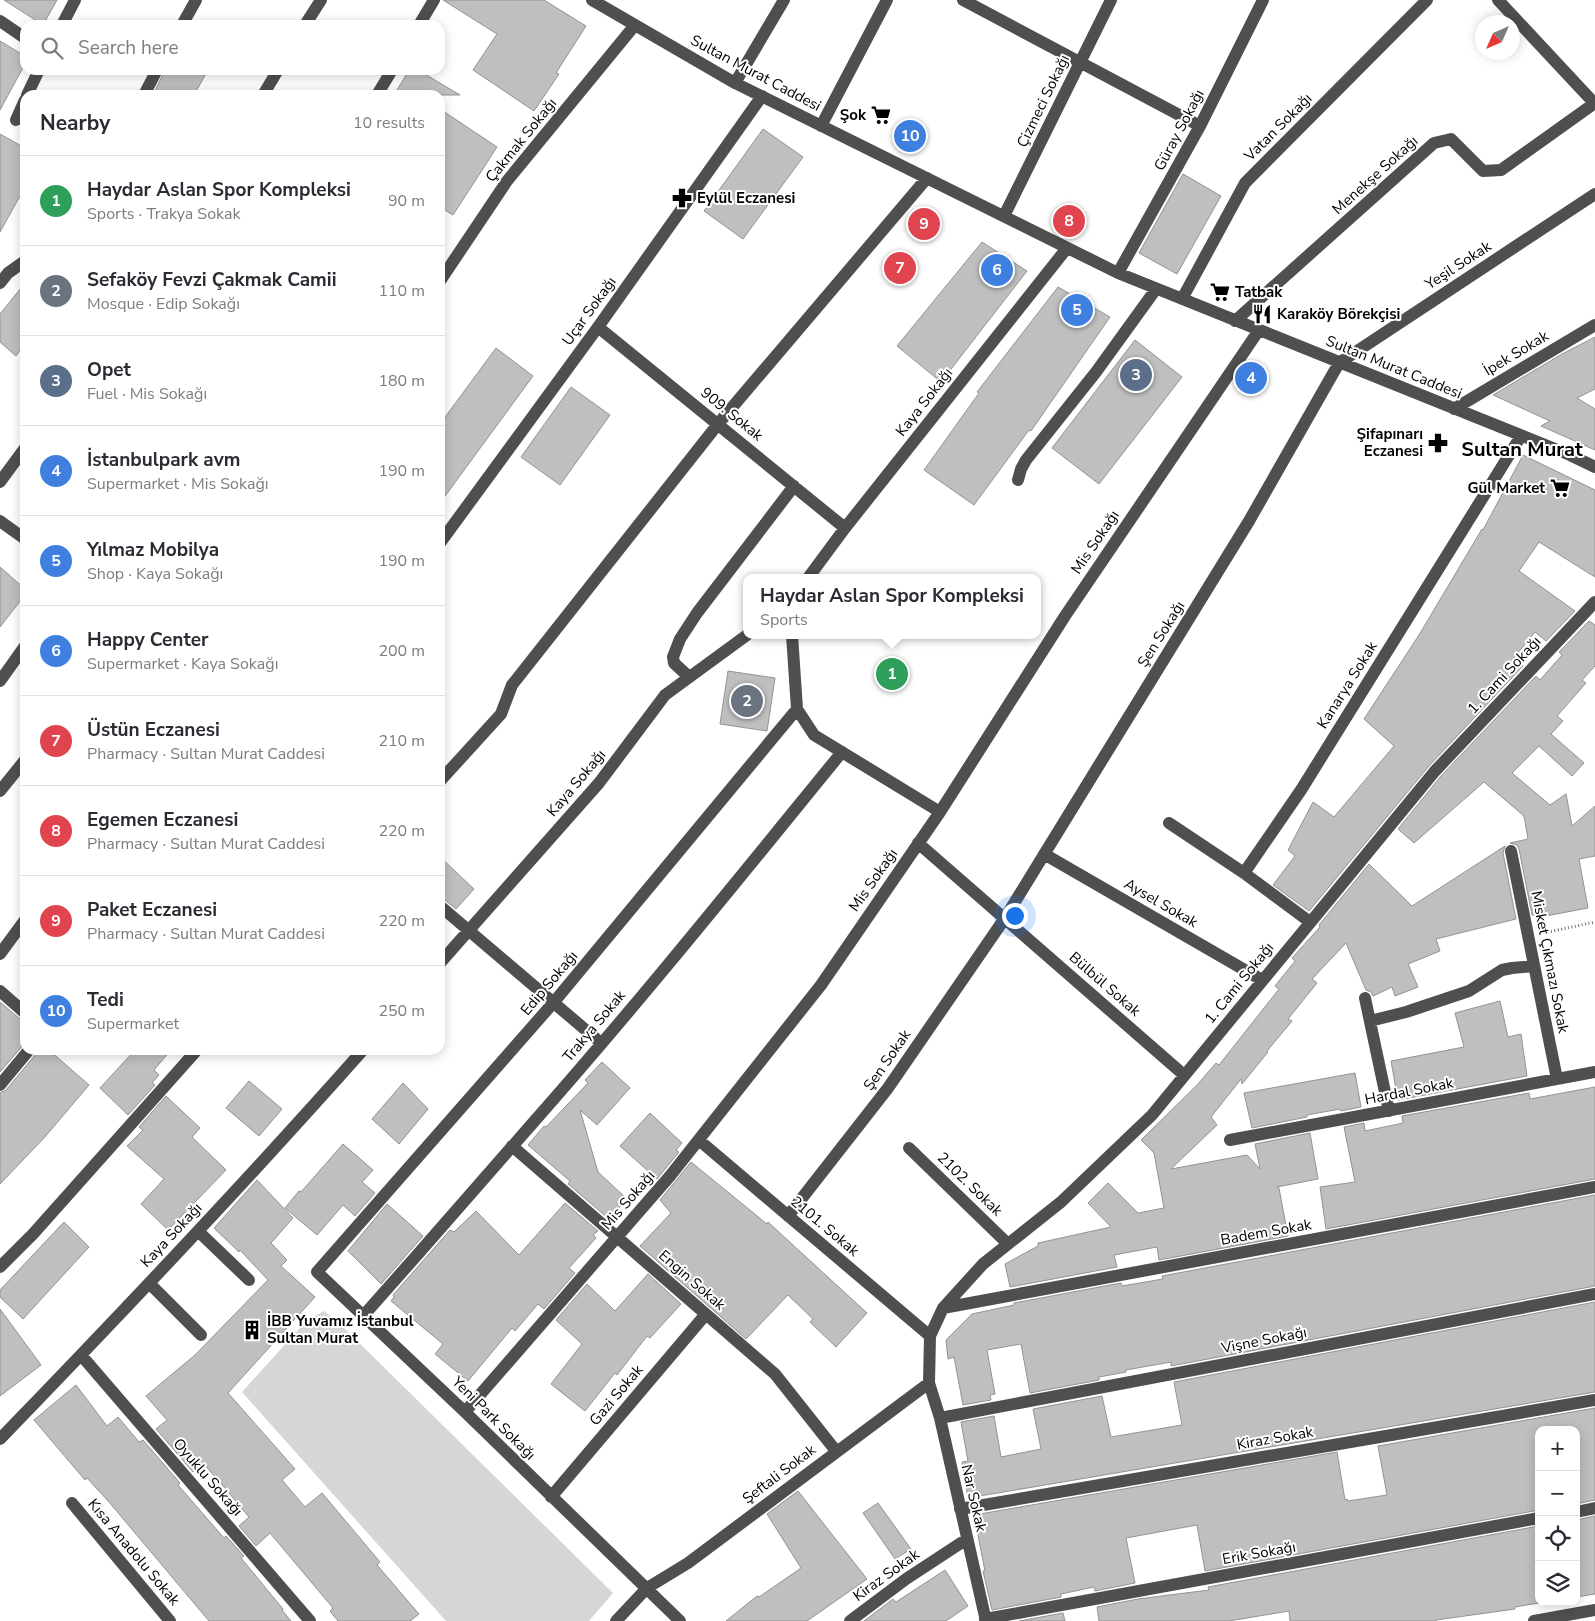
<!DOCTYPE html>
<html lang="en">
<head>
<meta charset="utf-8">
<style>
  :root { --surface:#fff; --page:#f7f7f7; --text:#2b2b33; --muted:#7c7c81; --line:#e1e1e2; --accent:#db2777 }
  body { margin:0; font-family:"Nunito Sans",sans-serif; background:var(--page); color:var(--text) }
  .controls { position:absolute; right:15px; bottom:15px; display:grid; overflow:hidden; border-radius:10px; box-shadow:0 2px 12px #0003 }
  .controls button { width:45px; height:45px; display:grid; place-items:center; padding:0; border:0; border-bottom:1px solid var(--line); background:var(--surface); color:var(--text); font:25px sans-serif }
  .compass { position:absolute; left:1475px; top:15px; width:45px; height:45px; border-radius:50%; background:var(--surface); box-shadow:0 2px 12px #0003; rotate:225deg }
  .you { position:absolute; left:1014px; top:915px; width:18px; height:18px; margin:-12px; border:4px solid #fff; border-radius:50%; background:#1a73e8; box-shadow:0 0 0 8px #1a73e833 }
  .badge { display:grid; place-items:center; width:32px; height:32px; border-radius:50%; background:var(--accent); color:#fff; font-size:16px; font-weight:700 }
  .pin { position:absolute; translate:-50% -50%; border:2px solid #fff; box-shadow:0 1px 5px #0006 }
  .popup { position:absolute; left:743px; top:574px; width:298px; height:65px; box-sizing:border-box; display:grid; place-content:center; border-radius:10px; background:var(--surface); filter:drop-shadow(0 1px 4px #0005); font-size:16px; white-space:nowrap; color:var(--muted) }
  .popup b { font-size:19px; color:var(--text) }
  .popup::after { content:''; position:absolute; left:50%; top:100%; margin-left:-10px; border:10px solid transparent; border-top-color:var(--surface) }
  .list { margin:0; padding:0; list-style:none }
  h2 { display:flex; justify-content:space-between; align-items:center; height:65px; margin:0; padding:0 20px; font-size:21px }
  h2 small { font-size:16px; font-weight:400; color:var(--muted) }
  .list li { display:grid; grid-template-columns:32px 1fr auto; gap:15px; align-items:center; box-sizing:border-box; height:90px; padding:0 20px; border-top:1px solid var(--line) }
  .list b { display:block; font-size:19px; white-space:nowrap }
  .list p { margin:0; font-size:16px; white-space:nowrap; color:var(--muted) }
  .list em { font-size:16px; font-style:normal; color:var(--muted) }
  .icon { flex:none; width:28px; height:28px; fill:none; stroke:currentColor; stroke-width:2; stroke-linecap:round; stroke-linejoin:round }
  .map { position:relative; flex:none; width:1595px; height:1621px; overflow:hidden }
  .search { position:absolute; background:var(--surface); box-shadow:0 2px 12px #0003; left:20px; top:20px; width:425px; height:55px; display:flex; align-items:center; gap:12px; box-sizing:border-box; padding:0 18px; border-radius:15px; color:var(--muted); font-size:19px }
  .panel { position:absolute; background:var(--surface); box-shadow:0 2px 12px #0003; left:20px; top:90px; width:425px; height:965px; border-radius:15px }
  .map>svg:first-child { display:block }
  .green { fill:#d6d6d6 }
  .building { fill:#bfbfbf; stroke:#939393 }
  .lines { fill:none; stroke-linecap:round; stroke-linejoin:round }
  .path { stroke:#717171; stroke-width:3; stroke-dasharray:1 2.5; stroke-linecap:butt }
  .minor { stroke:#4f4f4f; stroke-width:12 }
  .labels { text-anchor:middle; stroke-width:4; stroke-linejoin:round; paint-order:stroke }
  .street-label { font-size:15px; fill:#000; stroke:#fff }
  .poi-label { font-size:15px; font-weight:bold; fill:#000; stroke:#fff; text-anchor:start }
  .district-label { font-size:20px; font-weight:bold; fill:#000; stroke:#fff }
</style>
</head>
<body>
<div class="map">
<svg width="1595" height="1621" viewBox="0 0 1595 1621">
  <rect width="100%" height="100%" fill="#fff"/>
  <path class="green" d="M324,1311L336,1320L613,1593L589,1621H446L242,1392L307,1320Z"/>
  <path class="building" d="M4,0H57L43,25Z
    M443,0H544L586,26L556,73L559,74L534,111L473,70L497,34Z
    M0,41L25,56V64L0,110Z
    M165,70H208L194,95H153Z
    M409,70H418L460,95H394Z
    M440,109L497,147L453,215L440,207Z
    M763,129L803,157L743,239L704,211Z
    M0,134L25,148V187L0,232Z
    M1183,174L1221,196L1177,274L1139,253Z
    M982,242L1027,271L941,382L897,346Z
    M25,283V344L16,356L0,342V314Z
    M1058,287L1110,317L1031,431L1029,430L974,505L924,470L979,393L977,392Z
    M1595,337V389L1577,398L1595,409V450L1541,426L1550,421L1493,395L1562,354Z
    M1135,340L1182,377L1099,484L1052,448Z
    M496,348L533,376L440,503V424Z
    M571,387L610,415L560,485L521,457Z
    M1523,455L1595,490V577L1539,542L1519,571L1575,611L1546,641L1535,632L1513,659L1523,666L1429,766L1309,911L1273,885L1295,856L1288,850L1313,802L1334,817L1394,746L1364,719L1419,635L1482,529L1483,530Z
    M0,567L25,589V595L0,627Z
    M1589,621L1595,625V666L1582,680L1586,683L1557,716L1563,721L1551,734L1584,763L1572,776L1539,746L1512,773L1550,805L1566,794L1572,826L1595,806V856L1579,859L1588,908L1535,918L1534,915H1532L1519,849L1517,845L1510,843L1528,839L1524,816L1484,782L1414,843L1398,829L1441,776L1536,676L1540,680L1562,655L1559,652Z
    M728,671L775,678L767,731L720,724Z
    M1505,846L1503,853L1516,919L1436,939L1440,951L1408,964L1418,987L1395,996L1392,987L1373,996L1371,992L1366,990L1346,943L1312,979L1317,983L1288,1019L1292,1021L1267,1051L1268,1052L1242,1084L1241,1079L1211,1117L1217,1125L1171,1169L1247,1155L1260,1169L1255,1144L1310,1133L1318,1179L1277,1187L1279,1188L1288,1236L1159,1260L1157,1247L1114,1255L1117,1267L1010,1287L1005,1264L1038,1246V1243L1111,1227L1088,1203L1108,1183L1138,1213L1164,1208L1154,1153L1141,1140L1197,1085L1216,1063L1219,1065L1279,989L1275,986L1295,961L1292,958L1320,927L1319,925L1369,864L1412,906Z
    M440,857L474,889L456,909L445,900L440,898Z
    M1500,1001L1508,1037L1521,1034L1527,1076L1398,1100L1391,1061L1464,1047L1455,1013Z
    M0,1002L20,1019L25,1021V1043L0,1072Z
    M37,1050H49L89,1085L44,1138L0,1184V1093L6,1090L35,1055Z
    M135,1050H171L154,1070L159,1075L152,1083L155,1085L128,1115L100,1088Z
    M602,1062L630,1088L597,1125L580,1110L598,1172L627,1199L609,1219L568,1184L570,1181L528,1145L544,1126L546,1127L588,1083L585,1080Z
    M1355,1073L1361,1107L1341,1111L1340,1109L1307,1115V1117L1252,1128L1244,1093Z
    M249,1081L282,1109L259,1136L226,1108Z
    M403,1083L428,1109L399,1144L372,1119Z
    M1595,1087V1179L1326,1229L1320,1187L1355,1182L1344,1127L1364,1123L1365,1131L1403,1123L1402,1116L1529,1093L1530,1099Z
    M166,1096L200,1128L192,1137L226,1170L168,1230L141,1204L164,1179L127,1146L143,1130L139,1127Z
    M650,1113L682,1143L676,1150L679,1152L657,1179L620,1146Z
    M343,1144L373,1170L362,1182L375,1193L355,1216L343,1205L317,1235L285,1208L299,1191L301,1192Z
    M691,1162L767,1224L768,1222L867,1313L836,1347L810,1322L813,1319L788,1295L746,1339L640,1246L671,1213L660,1200Z
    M257,1180L293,1218L271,1243L287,1260L281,1266L315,1297L228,1393L295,1469L282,1480L305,1507L322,1493L380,1562L377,1565L419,1614L410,1621H338L330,1611L333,1608L270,1533L256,1546L239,1526L249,1517L224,1487L204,1464L193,1472L156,1429L167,1420L146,1396L195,1355L268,1280L240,1250L239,1252L214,1228Z
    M1595,1195V1286L1171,1366V1362L1126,1370V1372L1099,1377V1380L1030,1393L1021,1344L987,1350L995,1394L990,1395L991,1400L963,1405L954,1357L948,1359L946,1340L972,1314L1014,1305V1303L1121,1283L1122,1286L1163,1279L1162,1276Z
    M565,1203L598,1231L593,1235L596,1238L569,1268L575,1273L544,1309L538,1304L515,1331L512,1328L468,1381L435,1354L443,1344L391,1301L394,1297L393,1295L450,1230L454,1232L476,1211L519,1255Z
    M387,1204L423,1236L381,1284L348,1251Z
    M64,1222L89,1247L23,1319L0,1297V1290Z
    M648,1274L681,1304L650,1338L647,1336L617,1375L615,1373L585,1411L551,1384L582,1344L556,1320L587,1284L615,1311Z
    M1595,1302V1392L968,1498L962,1462L968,1461L961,1422L994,1416L1001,1457L1041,1449L1033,1409L1102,1396L1111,1437L1182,1425L1174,1382Z
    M0,1309L41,1365L0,1396Z
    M76,1385L107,1426L118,1417L139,1442L143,1440L180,1483L178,1485L204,1515L224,1538L226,1536L244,1556L241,1558L283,1609L282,1610L291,1621H209L109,1502L87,1478L85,1480L34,1420Z
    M1595,1408V1500L1576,1504V1430H1539V1510L1205,1571L1197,1525L1126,1538L1135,1583L1095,1591L1094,1587L1061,1594V1597L992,1610L983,1571H985L974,1515L1337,1452L1345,1500L1347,1499L1348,1501L1387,1495L1378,1446Z
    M798,1491L867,1579L807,1621H726L757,1596L759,1597L801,1568L767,1514Z
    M878,1503L911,1549L895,1559L863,1513Z
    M1595,1516V1594L1576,1597V1520Z
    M1539,1526V1603L1515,1607V1609L1436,1620V1621H1290L1289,1611L1229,1621H1099L1097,1607L1138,1599L1209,1590L1208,1587Z
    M945,1570L968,1606L946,1621H864L893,1599L896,1602Z
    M1063,1613L1065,1621H1019Z"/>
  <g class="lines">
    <path class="path" d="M1544,933L1595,922"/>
    <path class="minor" d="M592,0L735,83L1118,273L1570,455L1595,467
      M963,0L1200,126
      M1498,0L1595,104
      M0,21L25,38
      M62,25L75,0
      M182,25L196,0
      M305,25L321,0
      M419,25L434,0
      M735,83L784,0
      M27,95L39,70
      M144,95L157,70
      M263,95L278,70
      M377,95L392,70
      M16,120L25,100
      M821,126L887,0
      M1004,216L1111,0
      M1118,273L1200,126L1263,0
      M440,281L507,181L635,25
      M0,283L8,273L25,261
      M1182,299L1245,183L1427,0
      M1235,321L1434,143L1451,139L1483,171L1501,170L1595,103
      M598,327L845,528
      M1454,409L1595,325
      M1018,480L1021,469L1026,460L1096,372L1156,289
      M0,482L25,448
      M0,521L25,539
      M440,543L598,327L762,96
      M808,578L845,528L1067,248
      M792,635L797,709L814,735L940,812
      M689,677L674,663L673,657L680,639L697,613L794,486
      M0,681L25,646
      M440,781L501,714L512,685L718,424L927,178
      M0,791L25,760
      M1169,823L1244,873L1301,790L1521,436
      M918,843L1184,1075
      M1511,851L1557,1079
      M1044,854L1262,980
      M1244,873L1310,922
      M440,906L601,1043
      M0,954L25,920
      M440,963L599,783L665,695L747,635
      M0,991L25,1013
      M1365,998L1389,1111
      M1370,1021L1406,1012L1469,991L1502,970L1512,968L1534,966
      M0,1085L29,1050
      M1230,1140L1595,1072
      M700,1141L930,1336
      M512,1146L775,1374L836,1451
      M909,1148L1008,1244
      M788,1216L888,1088L1005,918L1249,521L1339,363L1595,194
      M198,1231L249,1280
      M0,1267L33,1234L197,1050
      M149,1283L201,1335
      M943,1308L1595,1187
      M364,1315C420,1252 475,1189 531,1125C638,1004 740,877 842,752
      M81,1355L310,1621
      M465,1412L670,1176L821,985L940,812L1065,616L1259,330
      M940,1418L1595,1294
      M0,1439C123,1312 245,1183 363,1050
      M551,1497L706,1314
      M72,1503L170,1621
      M960,1509L1595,1400
      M1576,1512L1595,1508
      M985,1619L1539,1518
      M616,1621L647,1588L688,1563L929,1383
      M680,1621L465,1412L317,1272L554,1002L797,709
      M850,1621L906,1579L967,1539
      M986,1621L940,1418L929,1383L930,1336L943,1308L983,1264L1061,1202L1152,1115L1435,771L1595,602
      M1534,1621L1595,1610"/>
  </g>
  <defs>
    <symbol id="supermarket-bare" viewBox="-9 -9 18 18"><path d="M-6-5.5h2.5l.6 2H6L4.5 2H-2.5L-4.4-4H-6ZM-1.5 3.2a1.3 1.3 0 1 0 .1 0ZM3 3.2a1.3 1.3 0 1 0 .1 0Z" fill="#000" stroke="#fff" stroke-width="2.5" paint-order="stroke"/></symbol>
    <symbol id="pharmacy-bare" viewBox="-9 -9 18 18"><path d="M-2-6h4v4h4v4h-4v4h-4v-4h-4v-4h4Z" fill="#000" stroke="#fff" stroke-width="2.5" paint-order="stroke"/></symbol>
    <symbol id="restaurant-bare" viewBox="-9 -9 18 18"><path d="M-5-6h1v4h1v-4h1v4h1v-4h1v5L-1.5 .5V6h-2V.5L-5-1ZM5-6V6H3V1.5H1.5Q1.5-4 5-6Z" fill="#000" stroke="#fff" stroke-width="2.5" paint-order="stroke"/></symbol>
    <symbol id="building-bare" viewBox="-9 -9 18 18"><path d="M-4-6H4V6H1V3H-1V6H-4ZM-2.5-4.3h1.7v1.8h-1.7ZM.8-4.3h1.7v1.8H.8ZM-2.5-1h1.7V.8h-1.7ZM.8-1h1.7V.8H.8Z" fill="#000" stroke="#fff" stroke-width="2.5" paint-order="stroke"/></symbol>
  </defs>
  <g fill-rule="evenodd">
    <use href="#supermarket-bare" x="867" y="101" width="28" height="28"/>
    <use href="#pharmacy-bare" x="668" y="184" width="28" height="28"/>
    <use href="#supermarket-bare" x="1206" y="278" width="28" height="28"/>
    <use href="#restaurant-bare" x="1248" y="300" width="28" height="28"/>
    <use href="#pharmacy-bare" x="1424" y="429" width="28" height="28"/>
    <use href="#supermarket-bare" x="1546" y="474" width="28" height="28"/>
    <use href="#building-bare" x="238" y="1316" width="28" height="28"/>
  </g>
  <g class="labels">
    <g class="street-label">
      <text transform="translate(756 73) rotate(28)" y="5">Sultan Murat Caddesi</text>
      <text transform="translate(1043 101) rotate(-64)" y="5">Çizmeci Sokağı</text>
      <text transform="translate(1278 127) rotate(-45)" y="5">Vatan Sokağı</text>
      <text transform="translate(1179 130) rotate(-62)" y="5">Güray Sokağı</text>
      <text transform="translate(521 140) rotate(-51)" y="5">Çakmak Sokağı</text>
      <text transform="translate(1375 175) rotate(-42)" y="5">Menekşe Sokağı</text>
      <text transform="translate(1458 265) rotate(-33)" y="5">Yeşil Sokak</text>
      <text transform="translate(589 311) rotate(-54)" y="5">Uçar Sokağı</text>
      <text transform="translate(1516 353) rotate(-31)" y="5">İpek Sokak</text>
      <text transform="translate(1394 367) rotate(22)" y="5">Sultan Murat Caddesi</text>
      <text transform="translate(924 402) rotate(-52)" y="5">Kaya Sokağı</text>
      <text transform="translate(732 414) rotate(39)" y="5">909. Sokak</text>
      <text transform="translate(1095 542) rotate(-56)" y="5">Mis Sokağı</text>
      <text transform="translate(1161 634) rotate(-58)" y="5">Şen Sokağı</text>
      <text transform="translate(1504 675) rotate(-47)" y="5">1. Cami Sokağı</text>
      <text transform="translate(1347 685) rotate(-58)" y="5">Kanarya Sokak</text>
      <text transform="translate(576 783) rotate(-50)" y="5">Kaya Sokağı</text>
      <text transform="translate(873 880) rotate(-55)" y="5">Mis Sokağı</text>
      <text transform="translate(1161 903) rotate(30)" y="5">Aysel Sokak</text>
      <text transform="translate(1550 962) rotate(79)" y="5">Misket Çıkmazı Sokak</text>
      <text transform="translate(549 983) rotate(-50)" y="5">Edip Sokağı</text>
      <text transform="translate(1239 983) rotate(-51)" y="5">1. Cami Sokağı</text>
      <text transform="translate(1105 984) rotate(41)" y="5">Bülbül Sokak</text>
      <text transform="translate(594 1026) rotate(-50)" y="5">Trakya Sokak</text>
      <text transform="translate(887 1060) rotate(-55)" y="5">Şen Sokak</text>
      <text transform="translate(1409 1091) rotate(-11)" y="5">Hardal Sokak</text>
      <text transform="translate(970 1184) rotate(44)" y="5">2102. Sokak</text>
      <text transform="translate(628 1200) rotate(-49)" y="5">Mis Sokağı</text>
      <text transform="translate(825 1226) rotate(40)" y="5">2101. Sokak</text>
      <text transform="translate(1266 1232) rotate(-10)" y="5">Badem Sokak</text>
      <text transform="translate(171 1235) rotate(-47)" y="5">Kaya Sokağı</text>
      <text transform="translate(692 1280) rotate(41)" y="5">Engin Sokak</text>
      <text transform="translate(1264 1340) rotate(-11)" y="5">Vişne Sokağı</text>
      <text transform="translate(616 1395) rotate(-50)" y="5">Gazi Sokak</text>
      <text transform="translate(494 1418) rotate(45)" y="5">Yeni Park Sokağı</text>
      <text transform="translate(1275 1438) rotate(-10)" y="5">Kiraz Sokak</text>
      <text transform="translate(779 1474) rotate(-37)" y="5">Şeftali Sokak</text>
      <text transform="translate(208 1477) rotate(49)" y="5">Oyuklu Sokağı</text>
      <text transform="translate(974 1498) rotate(77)" y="5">Nar Sokak</text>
      <text transform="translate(134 1552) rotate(50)" y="5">Kısa Anadolu Sokak</text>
      <text transform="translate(1259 1553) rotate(-10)" y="5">Erik Sokağı</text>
      <text transform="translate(886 1575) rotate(-36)" y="5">Kiraz Sokak</text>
    </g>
    <g class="poi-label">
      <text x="866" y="120" text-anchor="end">Şok</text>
      <text x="697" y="203">Eylül Eczanesi</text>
      <text x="1235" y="297">Tatbak</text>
      <text x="1277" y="319">Karaköy Börekçisi</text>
      <text x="1423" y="439" text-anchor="end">Şifapınarı<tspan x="1423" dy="17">Eczanesi</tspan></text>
      <text x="1545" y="493" text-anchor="end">Gül Market</text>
      <text x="267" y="1326">İBB Yuvamız İstanbul<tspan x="267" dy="17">Sultan Murat</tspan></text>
    </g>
    <g class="district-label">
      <text x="1522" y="456">Sultan Murat</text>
    </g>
  </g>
</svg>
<div class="controls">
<button>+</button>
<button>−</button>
<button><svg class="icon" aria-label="locate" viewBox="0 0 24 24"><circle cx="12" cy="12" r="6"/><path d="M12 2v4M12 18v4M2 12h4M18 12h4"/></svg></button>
<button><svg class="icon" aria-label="layers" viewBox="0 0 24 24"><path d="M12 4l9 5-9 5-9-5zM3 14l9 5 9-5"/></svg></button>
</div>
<svg class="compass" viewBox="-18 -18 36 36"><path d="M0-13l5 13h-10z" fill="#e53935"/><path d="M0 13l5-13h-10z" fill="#7c7c81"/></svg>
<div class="you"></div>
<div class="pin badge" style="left:892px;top:674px;background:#2e9e5b">1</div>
<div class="popup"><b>Haydar Aslan Spor Kompleksi</b>Sports</div>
<div class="pin badge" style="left:747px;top:701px;background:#6b7280">2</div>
<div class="pin badge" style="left:1136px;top:375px;background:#5c6f8a">3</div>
<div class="pin badge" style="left:1251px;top:378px;background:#3f7fe0">4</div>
<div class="pin badge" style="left:1077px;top:310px;background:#3f7fe0">5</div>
<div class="pin badge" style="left:997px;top:270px;background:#3f7fe0">6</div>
<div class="pin badge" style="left:900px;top:268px;background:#e0444e">7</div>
<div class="pin badge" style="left:1069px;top:221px;background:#e0444e">8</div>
<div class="pin badge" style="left:924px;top:224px;background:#e0444e">9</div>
<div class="pin badge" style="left:910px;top:136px;background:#3f7fe0">10</div>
<div class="search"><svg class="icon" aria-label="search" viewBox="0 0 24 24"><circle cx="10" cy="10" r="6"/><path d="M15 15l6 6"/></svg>Search here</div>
<section class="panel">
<h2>Nearby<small>10 results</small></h2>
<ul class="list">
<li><span class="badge" style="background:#2e9e5b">1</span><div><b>Haydar Aslan Spor Kompleksi</b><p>Sports · Trakya Sokak</p></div><em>90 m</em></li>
<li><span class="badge" style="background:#6b7280">2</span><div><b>Sefaköy Fevzi Çakmak Camii</b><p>Mosque · Edip Sokağı</p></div><em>110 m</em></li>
<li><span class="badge" style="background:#5c6f8a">3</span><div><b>Opet</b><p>Fuel · Mis Sokağı</p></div><em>180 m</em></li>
<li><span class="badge" style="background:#3f7fe0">4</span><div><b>İstanbulpark avm</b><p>Supermarket · Mis Sokağı</p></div><em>190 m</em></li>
<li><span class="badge" style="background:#3f7fe0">5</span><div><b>Yılmaz Mobilya</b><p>Shop · Kaya Sokağı</p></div><em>190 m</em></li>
<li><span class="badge" style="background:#3f7fe0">6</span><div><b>Happy Center</b><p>Supermarket · Kaya Sokağı</p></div><em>200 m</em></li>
<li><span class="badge" style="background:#e0444e">7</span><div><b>Üstün Eczanesi</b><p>Pharmacy · Sultan Murat Caddesi</p></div><em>210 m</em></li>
<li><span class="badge" style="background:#e0444e">8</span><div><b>Egemen Eczanesi</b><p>Pharmacy · Sultan Murat Caddesi</p></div><em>220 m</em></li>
<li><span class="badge" style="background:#e0444e">9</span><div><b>Paket Eczanesi</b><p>Pharmacy · Sultan Murat Caddesi</p></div><em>220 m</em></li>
<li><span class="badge" style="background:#3f7fe0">10</span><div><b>Tedi</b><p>Supermarket</p></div><em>250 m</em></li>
</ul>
</section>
</div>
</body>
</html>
